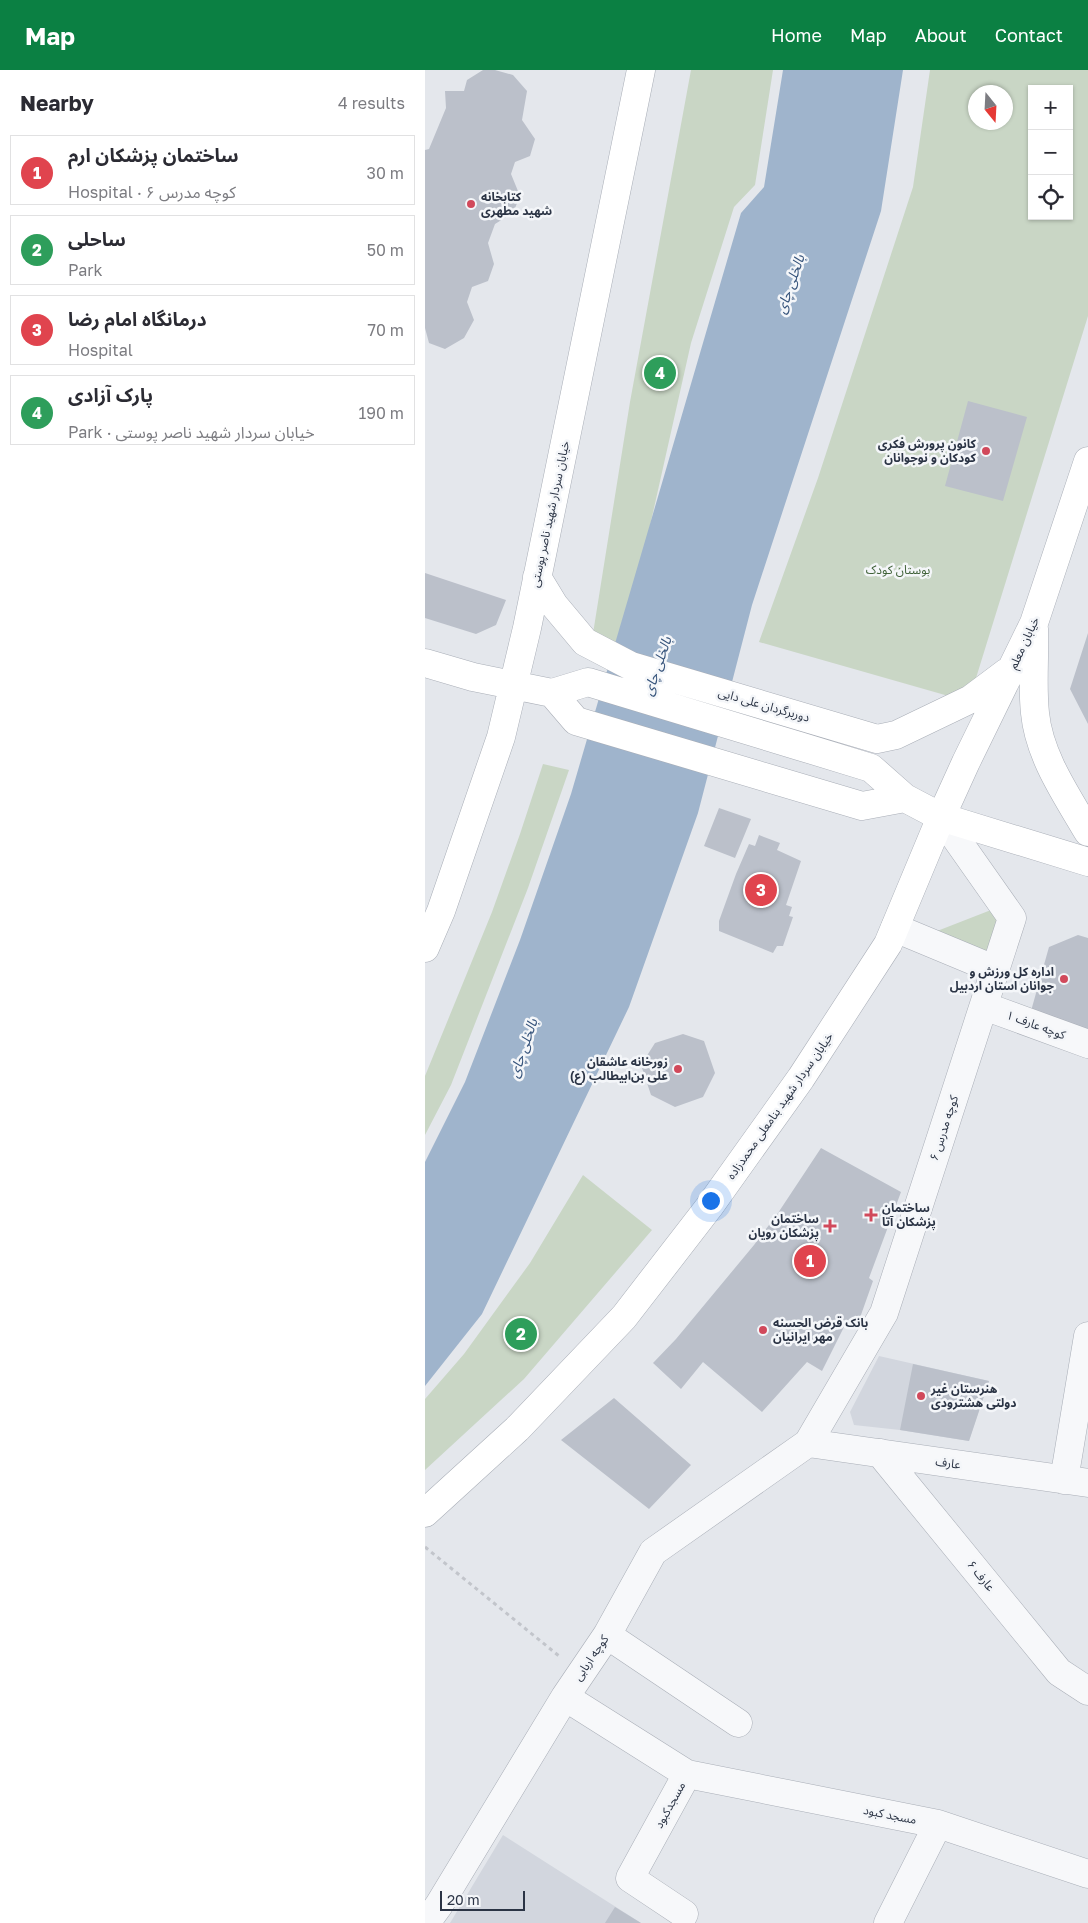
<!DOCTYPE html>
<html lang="en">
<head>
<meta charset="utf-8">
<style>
  :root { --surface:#fff; --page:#f2f2f3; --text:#2b2b33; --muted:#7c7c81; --line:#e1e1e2; --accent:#0b8043 }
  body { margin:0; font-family:"Golos Text","Noto Sans Arabic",sans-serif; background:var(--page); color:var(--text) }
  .controls { position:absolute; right:15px; top:15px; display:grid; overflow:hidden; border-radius:0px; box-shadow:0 1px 4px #0004 }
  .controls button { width:45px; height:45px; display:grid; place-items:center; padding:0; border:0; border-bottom:1px solid var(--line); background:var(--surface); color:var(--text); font:25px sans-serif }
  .compass { position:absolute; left:543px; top:15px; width:45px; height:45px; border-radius:50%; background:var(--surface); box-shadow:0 1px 4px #0004; rotate:162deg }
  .scale { position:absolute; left:15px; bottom:12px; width:85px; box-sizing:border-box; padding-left:5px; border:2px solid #2b3445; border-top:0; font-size:14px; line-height:18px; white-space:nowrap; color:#2b3445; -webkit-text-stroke:4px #f4f6f9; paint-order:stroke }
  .you { position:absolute; left:285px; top:1130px; width:18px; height:18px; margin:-12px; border:4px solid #fff; border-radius:50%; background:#1a73e8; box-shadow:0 0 0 8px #1a73e833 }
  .badge { display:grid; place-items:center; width:32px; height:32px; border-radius:50%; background:var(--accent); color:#fff; font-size:16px; font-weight:700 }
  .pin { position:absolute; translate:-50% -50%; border:2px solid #fff; box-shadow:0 1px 5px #0006 }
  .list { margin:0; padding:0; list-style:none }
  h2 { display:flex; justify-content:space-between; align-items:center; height:65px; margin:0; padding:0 20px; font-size:21px }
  h2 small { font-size:16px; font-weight:400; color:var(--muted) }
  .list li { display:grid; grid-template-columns:32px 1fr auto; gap:15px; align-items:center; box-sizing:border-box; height:70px; margin:0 10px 10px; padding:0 10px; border:1px solid var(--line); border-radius:0px }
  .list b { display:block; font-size:19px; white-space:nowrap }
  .list p { margin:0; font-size:16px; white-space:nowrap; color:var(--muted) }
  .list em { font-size:16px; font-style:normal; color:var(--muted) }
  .icon { flex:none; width:28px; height:28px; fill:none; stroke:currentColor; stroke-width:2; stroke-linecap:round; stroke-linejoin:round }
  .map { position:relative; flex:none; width:663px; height:1853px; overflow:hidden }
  header { display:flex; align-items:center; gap:30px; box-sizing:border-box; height:70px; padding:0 25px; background:var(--accent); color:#fff }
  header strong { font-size:24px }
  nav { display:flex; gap:28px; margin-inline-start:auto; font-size:18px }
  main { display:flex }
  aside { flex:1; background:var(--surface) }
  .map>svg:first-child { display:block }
  .built { fill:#d2d6de }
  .green { fill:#c9d6c5; fill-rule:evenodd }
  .water { fill:#9fb4cc }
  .building { fill:#bbc0ca }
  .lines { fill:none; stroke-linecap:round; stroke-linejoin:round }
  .street-casing { stroke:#a9aeb7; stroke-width:29 }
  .secondary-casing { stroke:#a9aeb7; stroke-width:29 }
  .path { stroke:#c2c5cb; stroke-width:3; stroke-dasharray:4 4; stroke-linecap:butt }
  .street { stroke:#f7f8fa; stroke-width:28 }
  .secondary { stroke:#fff; stroke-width:28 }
  .poi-dot { fill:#d1495b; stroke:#f4f6f9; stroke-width:2 }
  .labels { text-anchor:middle; stroke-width:5; stroke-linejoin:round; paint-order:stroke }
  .poi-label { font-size:12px; font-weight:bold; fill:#2b3445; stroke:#f4f6f9; text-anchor:start }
  .street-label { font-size:12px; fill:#2b3445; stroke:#f4f6f9 }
  .park-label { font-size:12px; fill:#3f6138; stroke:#f4f6f9 }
  .water-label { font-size:14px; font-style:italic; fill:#34527a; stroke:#f4f6f9 }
</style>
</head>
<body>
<header>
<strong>Map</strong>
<nav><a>Home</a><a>Map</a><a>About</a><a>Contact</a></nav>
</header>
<main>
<aside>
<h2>Nearby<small>4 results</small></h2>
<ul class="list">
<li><span class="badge" style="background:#e0444e">1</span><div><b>ساختمان پزشکان ارم</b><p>Hospital · کوچه مدرس ۶</p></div><em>30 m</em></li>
<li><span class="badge" style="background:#2e9e5b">2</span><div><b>ساحلی</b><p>Park</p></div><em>50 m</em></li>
<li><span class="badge" style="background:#e0444e">3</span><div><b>درمانگاه امام رضا</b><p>Hospital</p></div><em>70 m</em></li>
<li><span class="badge" style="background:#2e9e5b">4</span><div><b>پارک آزادی</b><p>Park · خیابان سردار شهید ناصر پوستی</p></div><em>190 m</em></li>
</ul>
</aside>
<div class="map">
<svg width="663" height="1853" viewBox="0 0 663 1853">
  <rect width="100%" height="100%" fill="#e4e7ec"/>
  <path class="built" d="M454,1286L564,1311L544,1371L475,1360L429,1355L425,1342Z
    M78,1765L216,1853H25Z"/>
  <path class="green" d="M266,0H348L330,115L309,137L266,273L196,585L166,576L205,332Z
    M505,0H663V246L551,608L534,629L334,572L393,408L488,117ZM607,19H644V146H607ZM550,22H580V52H550Z
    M118,694L144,700L103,818L26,1015L0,1065V1006L67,842L95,764Z
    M566,840L581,844L565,890L507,863Z
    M158,1105L227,1160L99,1309L0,1400V1329L39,1284L105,1193Z"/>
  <path class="water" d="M358,0H478L456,141L327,535L273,743L204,937L57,1244L0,1316V1092L40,1012L95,870L146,724L316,143L339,117Z"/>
  <path class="building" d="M58,0H70L88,5L102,21L97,50L110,69L105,86L90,92L86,104L95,126L88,143L70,154L63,173L69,194L63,211L47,217L42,232L49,250L39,268L20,279L4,273L0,258V80L4,79L21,38L20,21H39L42,10Z
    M543,331L602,347L578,431L520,416Z
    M0,503L81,530L71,555L51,564L0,548Z
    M663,563V654L645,619Z
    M294,738L326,749L310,788L279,776Z
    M334,765L355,773L352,780L376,791L361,835L367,837L364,846L368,847L358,876H352L348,883L294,861V851L311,804L324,774L330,776Z
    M653,865L663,868V959L606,941L624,877Z
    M258,964L279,971L290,1003L278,1027L250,1037L226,1025L216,995L230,973Z
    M396,1078L476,1122L444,1208L448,1211L431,1259L422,1251L397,1301L382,1292L337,1342L278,1292L256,1319L228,1293L251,1269L329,1175L353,1143Z
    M488,1294L564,1311L544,1371L475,1360Z
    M189,1328L266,1395L224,1439L136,1370Z
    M190,1837L216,1853H180Z"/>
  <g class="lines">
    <defs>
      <path id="street" d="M470,858L571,900
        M559,936L663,974
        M383,1373L663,1413
        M455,1383L634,1602L663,1621
        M639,1410L663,1266
        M182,1565L313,1653
        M140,1627L262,1704L205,1808L259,1844
        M262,1704L513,1754L663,1804
        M1,1853L14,1835L140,1627L182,1565L228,1482L383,1373L459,1243L587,848L516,747
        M463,1853L513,1754"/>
      <path id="secondary" d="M112,507L129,535L160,572L206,596L452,669L471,665L546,629L582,602
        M609,559C610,586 607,616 610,643C614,686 642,726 663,762
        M0,593L48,607L127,623L163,612L374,676L446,698L480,728L516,747L663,792
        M127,623L151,651L437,736L480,728
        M0,878L16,841L76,667L102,558L216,0
        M0,1443L92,1359L199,1247L284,1137L376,1008L463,874L516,747L541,692L609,553L663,391"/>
    </defs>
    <use href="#street" class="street-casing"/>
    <use href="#secondary" class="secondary-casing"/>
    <path class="path" d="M0,1477L134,1586"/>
    <use href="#street" class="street"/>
    <use href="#secondary" class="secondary"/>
  </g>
  <g class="poi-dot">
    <circle cx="46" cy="134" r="5"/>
    <circle cx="561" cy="381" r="5"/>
    <circle cx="639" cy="909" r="5"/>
    <circle cx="253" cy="999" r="5"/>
    <path d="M443.5 1137.5h5v5h5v5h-5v5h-5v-5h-5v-5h5z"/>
    <path d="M402.5 1148.5h5v5h5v5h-5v5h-5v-5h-5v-5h5z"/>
    <circle cx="338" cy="1260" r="5"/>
    <circle cx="496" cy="1326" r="5"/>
  </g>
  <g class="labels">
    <g class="poi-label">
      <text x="56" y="131">کتابخانه<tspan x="56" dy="14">شهید مطهری</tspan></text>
      <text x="551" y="378" text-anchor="end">کانون پرورش فکری<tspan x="551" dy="14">کودکان و نوجوانان</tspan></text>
      <text x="629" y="906" text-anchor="end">اداره کل ورزش و<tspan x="629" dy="14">جوانان استان اردبیل</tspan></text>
      <text x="243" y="996" text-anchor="end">زورخانه عاشقان<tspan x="243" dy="14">علی بن‌ابیطالب (ع)</tspan></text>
      <text x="457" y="1142">ساختمان<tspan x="457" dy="14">پزشکان آتا</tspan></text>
      <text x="394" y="1153" text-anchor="end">ساختمان<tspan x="394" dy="14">پزشکان رویان</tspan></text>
      <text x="348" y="1257">بانک قرض الحسنه<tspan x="348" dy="14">مهر ایرانیان</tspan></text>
      <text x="506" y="1323">هنرستان غیر<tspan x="506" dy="14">دولتی هشترودی</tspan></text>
    </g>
    <g class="street-label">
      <text transform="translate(125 444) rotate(-78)" y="4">خیابان سردار شهید ناصر پوستی</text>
      <text transform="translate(599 573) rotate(-65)" y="4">خیابان معلم</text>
      <text transform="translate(339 635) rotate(16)" y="4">دوربرگردان علی دایی</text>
      <text transform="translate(611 955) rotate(20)" y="4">کوچه عارف ۱</text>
      <text transform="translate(355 1036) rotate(-55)" y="4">خیابان سردار شهید بنامعلی محمدزاده</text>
      <text transform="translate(519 1058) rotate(-72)" y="4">کوچه مدرس ۶</text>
      <text transform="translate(523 1393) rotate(8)" y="4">عارف</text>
      <text transform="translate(556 1506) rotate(51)" y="4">عارف ۶</text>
      <text transform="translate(166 1588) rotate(-56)" y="4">کوچه اربابی</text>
      <text transform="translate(245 1735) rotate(-61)" y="4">مسجدکبود</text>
      <text transform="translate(465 1745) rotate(11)" y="4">مسجد کبود</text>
    </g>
    <g class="park-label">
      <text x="473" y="504">بوستان کودک</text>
    </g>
    <g class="water-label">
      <text transform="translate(365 214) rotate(-71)" y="5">بالخلی چای</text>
      <text transform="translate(232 596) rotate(-71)" y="5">بالخلی چای</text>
      <text transform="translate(98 978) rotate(-71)" y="5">بالخلی چای</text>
    </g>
  </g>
</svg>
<div class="controls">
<button>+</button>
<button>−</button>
<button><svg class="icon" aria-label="locate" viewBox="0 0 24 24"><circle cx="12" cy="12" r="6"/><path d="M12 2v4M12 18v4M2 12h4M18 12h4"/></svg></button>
</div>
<svg class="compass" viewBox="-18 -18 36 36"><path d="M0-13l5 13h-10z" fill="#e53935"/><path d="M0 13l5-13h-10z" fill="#7c7c81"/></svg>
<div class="scale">20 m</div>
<div class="you"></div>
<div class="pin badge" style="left:385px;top:1191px;background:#e0444e">1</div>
<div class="pin badge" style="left:96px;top:1264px;background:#2e9e5b">2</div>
<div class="pin badge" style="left:336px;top:820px;background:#e0444e">3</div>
<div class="pin badge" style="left:235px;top:303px;background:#2e9e5b">4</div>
</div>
</main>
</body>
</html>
